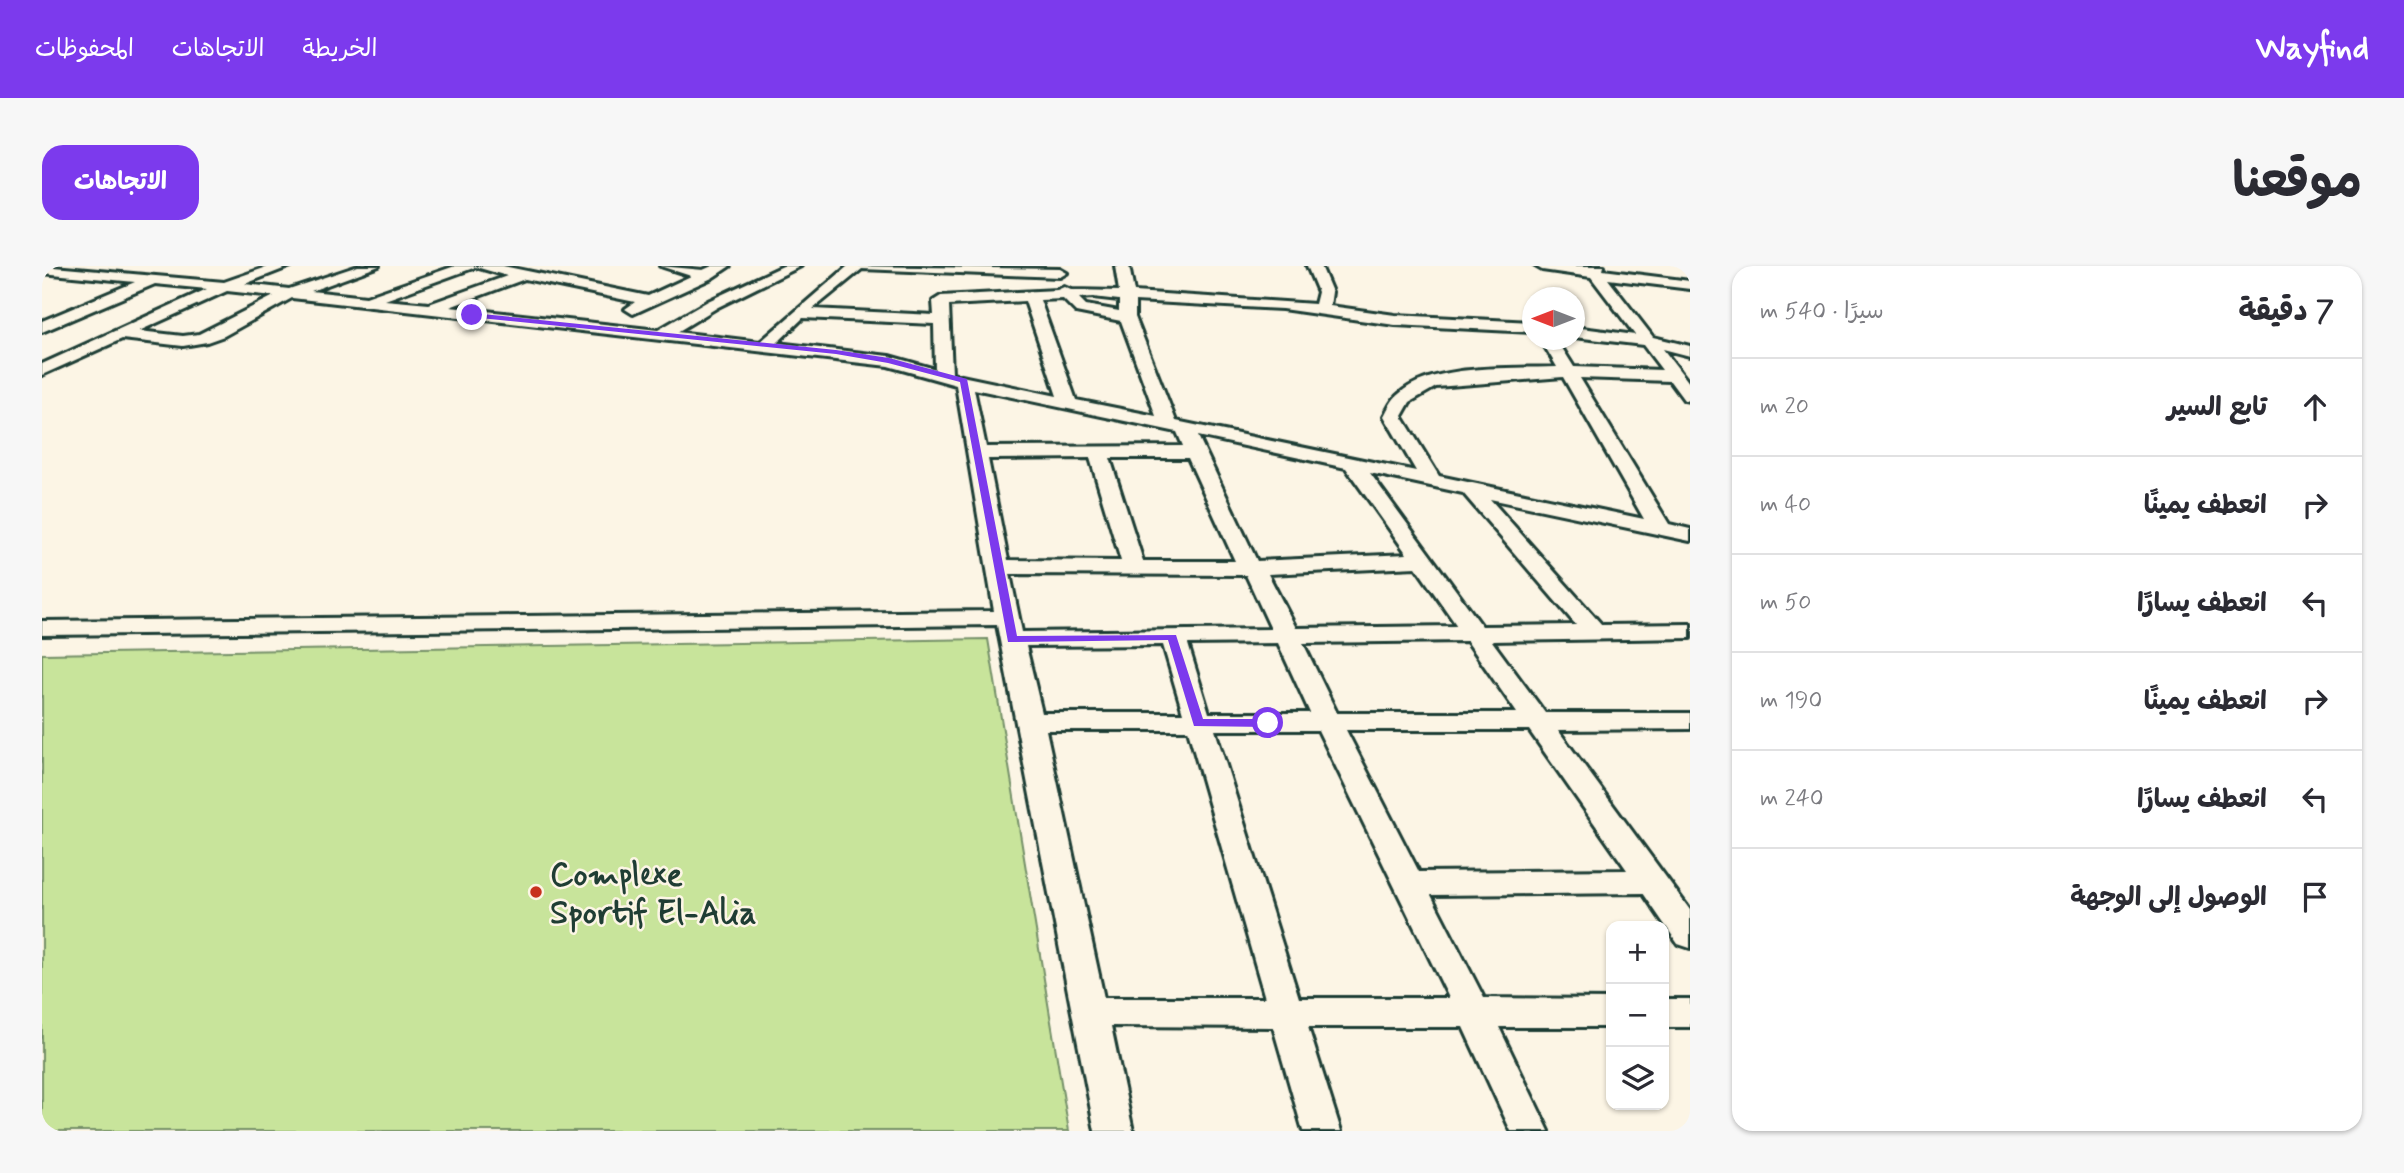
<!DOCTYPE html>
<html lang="ar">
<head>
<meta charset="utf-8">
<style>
  :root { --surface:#fff; --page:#f7f7f7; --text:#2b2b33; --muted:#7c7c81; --line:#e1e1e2; --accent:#7c3aed }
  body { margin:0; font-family:Mynerve,"Playpen Sans Arabic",sans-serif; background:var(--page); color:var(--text); direction:rtl }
  .controls { position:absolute; right:21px; bottom:21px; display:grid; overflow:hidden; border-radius:14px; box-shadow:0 2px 5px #0004 }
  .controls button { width:63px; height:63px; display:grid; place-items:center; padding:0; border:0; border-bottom:2px solid var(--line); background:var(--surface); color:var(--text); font:35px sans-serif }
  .compass { position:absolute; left:1480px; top:21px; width:63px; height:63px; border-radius:50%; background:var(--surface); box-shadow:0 2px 5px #0004; rotate:270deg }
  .stop { position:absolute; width:21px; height:21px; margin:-16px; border:5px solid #7c3aed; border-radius:50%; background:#fff }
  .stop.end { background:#7c3aed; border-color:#fff; box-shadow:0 2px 7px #0008 }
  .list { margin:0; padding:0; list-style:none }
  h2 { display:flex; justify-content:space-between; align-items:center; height:91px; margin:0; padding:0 28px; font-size:30px }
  h2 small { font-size:23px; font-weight:400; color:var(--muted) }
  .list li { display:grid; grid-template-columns:46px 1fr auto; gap:21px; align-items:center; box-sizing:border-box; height:98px; padding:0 28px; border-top:2px solid var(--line) }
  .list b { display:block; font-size:26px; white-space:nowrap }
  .list em { font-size:23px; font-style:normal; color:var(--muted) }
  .icon { flex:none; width:38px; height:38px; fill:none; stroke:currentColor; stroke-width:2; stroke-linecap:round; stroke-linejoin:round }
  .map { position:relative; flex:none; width:1648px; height:865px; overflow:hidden; direction:ltr; border-radius:21px }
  header { display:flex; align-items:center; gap:42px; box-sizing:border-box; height:98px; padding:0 35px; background:var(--accent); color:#fff }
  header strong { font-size:33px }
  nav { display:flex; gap:38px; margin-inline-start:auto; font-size:24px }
  .intro { display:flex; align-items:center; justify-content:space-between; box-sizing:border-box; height:168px; padding:0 42px }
  h1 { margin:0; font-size:49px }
  .button { padding:18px 32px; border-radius:21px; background:var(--accent); color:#fff; font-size:24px; font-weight:700 }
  main { display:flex; gap:42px; padding:0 42px }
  aside { flex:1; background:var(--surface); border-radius:21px; box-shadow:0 2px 5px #0004 }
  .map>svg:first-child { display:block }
  .green { fill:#c8e49b; stroke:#749068; stroke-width:2 }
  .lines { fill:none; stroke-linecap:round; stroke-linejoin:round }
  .minor-casing { stroke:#1f3d34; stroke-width:6 }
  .minor { fill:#fcf5e5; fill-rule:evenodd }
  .route { fill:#7c3aed }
  .poi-dot { fill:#c8321e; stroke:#fcf5e5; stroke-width:2.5 }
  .labels { text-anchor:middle; stroke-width:5; stroke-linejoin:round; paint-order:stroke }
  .near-poi-label { font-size:33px; font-weight:bold; fill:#1f3d34; stroke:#fcf5e5; text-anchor:start }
</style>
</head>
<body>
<header>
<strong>Wayfind</strong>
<nav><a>الخريطة</a><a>الاتجاهات</a><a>المحفوظات</a></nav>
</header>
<div class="intro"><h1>موقعنا</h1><a class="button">الاتجاهات</a></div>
<main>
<aside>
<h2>7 دقيقة<small>سيرًا · 540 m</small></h2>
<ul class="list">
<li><svg class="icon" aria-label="ahead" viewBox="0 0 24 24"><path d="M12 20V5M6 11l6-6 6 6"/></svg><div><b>تابع السير</b></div><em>20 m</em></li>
<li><svg class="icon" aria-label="right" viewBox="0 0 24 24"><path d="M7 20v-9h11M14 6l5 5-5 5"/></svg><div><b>انعطف يمينًا</b></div><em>40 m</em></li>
<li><svg class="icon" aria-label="left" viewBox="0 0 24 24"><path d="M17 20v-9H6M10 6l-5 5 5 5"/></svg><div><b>انعطف يسارًا</b></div><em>50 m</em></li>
<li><svg class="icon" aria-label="right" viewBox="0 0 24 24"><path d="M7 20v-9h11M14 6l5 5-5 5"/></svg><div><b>انعطف يمينًا</b></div><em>190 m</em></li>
<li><svg class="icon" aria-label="left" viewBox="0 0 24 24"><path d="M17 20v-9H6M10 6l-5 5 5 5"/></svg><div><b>انعطف يسارًا</b></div><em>240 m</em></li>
<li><svg class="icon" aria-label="arrive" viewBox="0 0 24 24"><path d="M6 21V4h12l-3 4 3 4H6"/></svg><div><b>الوصول إلى الوجهة</b></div></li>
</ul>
</aside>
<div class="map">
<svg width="1648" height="865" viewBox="0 0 1648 865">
  <rect width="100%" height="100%" fill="#fcf5e5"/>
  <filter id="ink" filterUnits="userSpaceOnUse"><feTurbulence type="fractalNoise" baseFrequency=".0143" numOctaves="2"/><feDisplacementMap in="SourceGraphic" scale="14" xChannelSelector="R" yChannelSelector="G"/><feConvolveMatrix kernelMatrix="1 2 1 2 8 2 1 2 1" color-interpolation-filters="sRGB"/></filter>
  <g filter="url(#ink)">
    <path class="green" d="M946,373L1027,865H0V388Z"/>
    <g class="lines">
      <defs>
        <path id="minor" d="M0,0L182,16L228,0H249L203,18L247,23L316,0H337L269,25L324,31L413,0H461L606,30L649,10L618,0L661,4L670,0H688L670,12L591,48L583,43L593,36L483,13L408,41L616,64L666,35L741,0H759L676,41L635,66L718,76L806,0L1018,3L1025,7L1018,11L820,3L771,43L892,49L891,35L899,30L1015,24L1022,21L1029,24L1077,25L1073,0H1087L1092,26L1273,38L1276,26L1265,0H1279L1290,26L1288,40L1353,49L1490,56V66L1353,59L1240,43L1093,35V51L1134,155L1374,205L1342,150C1346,143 1350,133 1357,128C1391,97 1471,103 1515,101L1499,74H1515L1532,101L1620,104L1601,79L1532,71V61L1593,69L1549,11L1500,4L1493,0H1562L1561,4L1648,15V23L1566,13L1611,71L1648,80V90L1621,83L1648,118V135L1642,134L1628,115L1538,112L1627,258L1648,263V275L1448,233L1560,359L1648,358V372L1450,375L1503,447H1648V463L1516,464L1648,644V682L1636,678L1601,627L1389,629L1442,732L1569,733V761H1457L1507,865H1469L1421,761H1266L1299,865H1261L1231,761L1069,760L1091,865H1053L955,359L0,369V355L952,345L914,119L846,100L250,32L182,70L165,76L141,80L80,73L0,109V98L165,23L113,18L0,66V55L93,16L0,7ZM434,1L465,10L387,38L343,34ZM185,25L232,30L157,68L141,70L97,65ZM1051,31L1077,34V45L1044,39L1037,32ZM1021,33L1034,46L1079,55L1114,150L1034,134L998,34ZM983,35L1015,130L910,108L907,39ZM761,52L892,58L893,103L847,90L735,77ZM1521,111L1602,253L1397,210L1360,150L1368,136L1394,121ZM932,123L1135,166L1141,180L944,181ZM1156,170L1304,202L1365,288L1215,295ZM1048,192L1079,295L966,294L946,193ZM1068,192H1146L1193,295H1101ZM1328,207L1421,227L1534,359L1440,360ZM1374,301L1415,360L1254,362L1226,308ZM968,308L1204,309L1229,363L980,366ZM1425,375L1475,447H1295L1261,377ZM1236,377L1268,447H1167L1146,378ZM1121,379L1141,447H1000L984,380ZM1004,464H1146L1223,732H1062ZM1173,464H1276L1407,732H1257ZM1304,464H1487L1585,604L1377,606Z
          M1622,733H1648V761H1622Z"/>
      </defs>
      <use href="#minor" class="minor-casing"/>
      <use href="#minor" class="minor"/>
    </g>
  </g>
  <path class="route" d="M430,47L794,84L847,92L925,113L975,370L1134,369L1161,453H1226L1231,457L1226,461L1152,460L1126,374L966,376L918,116L846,97L794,88L428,51Z"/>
  <circle class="poi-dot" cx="494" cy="626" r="7"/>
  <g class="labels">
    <g class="near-poi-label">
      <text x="508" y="619">Complexe<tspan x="508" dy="38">Sportif El-Alia</tspan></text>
    </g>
  </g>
</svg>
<div class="controls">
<button>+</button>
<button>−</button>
<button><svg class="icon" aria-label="layers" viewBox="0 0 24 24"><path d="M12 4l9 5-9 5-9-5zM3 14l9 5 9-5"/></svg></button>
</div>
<svg class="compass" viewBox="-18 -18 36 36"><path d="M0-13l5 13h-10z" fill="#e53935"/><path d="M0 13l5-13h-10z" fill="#7c7c81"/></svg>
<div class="stop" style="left:1226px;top:457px"></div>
<div class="stop end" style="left:430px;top:49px"></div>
</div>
</main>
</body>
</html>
